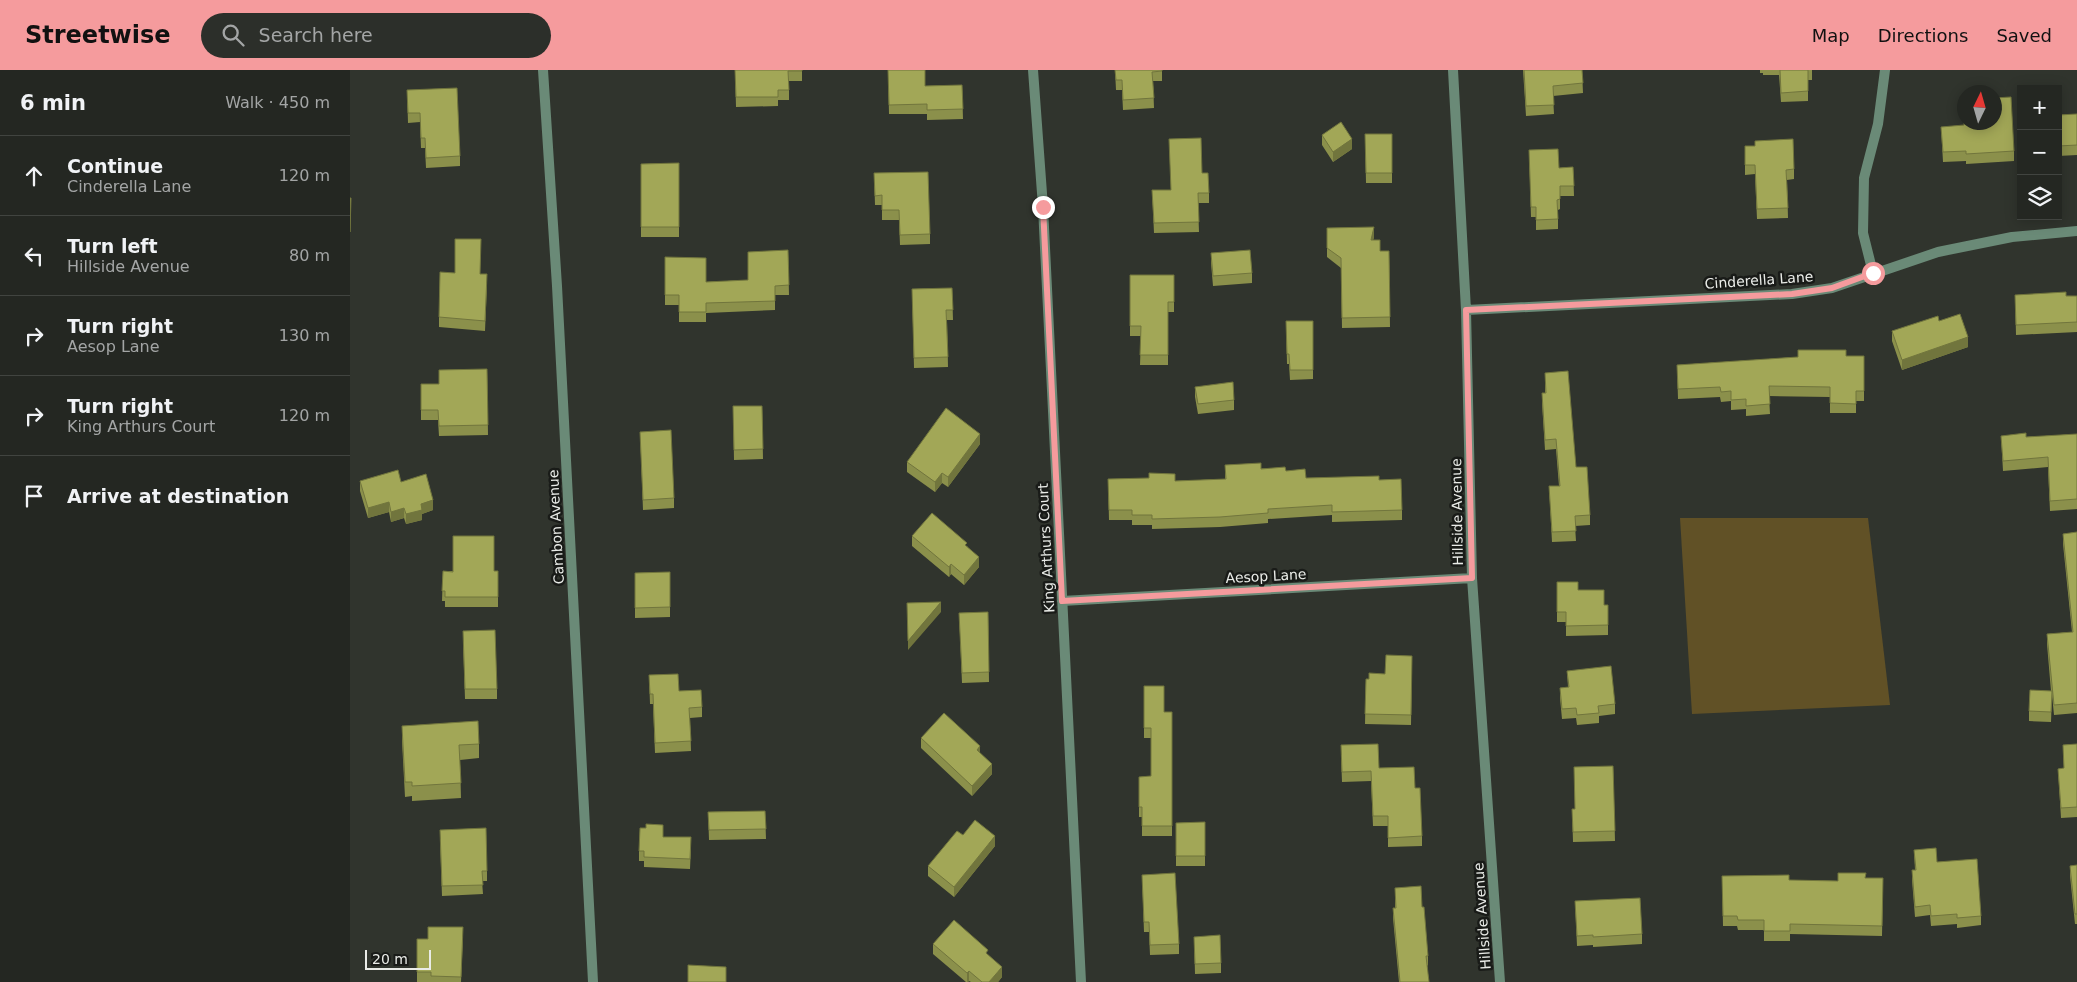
<!DOCTYPE html>
<html lang="en">
<head>
<meta charset="utf-8">
<style>
  :root { --surface:#242722; --page:#2c2f2a; --text:#f1f3f6; --muted:#a3a5a5; --line:#414440; --accent:#f59b9d }
  body { margin:0; font-family:"DejaVu Sans",sans-serif; background:var(--page); color:var(--text) }
  .controls { position:absolute; right:15px; top:15px; display:grid; overflow:hidden; border-radius:0px; box-shadow:0 2px 12px #0003 }
  .controls button { width:45px; height:45px; display:grid; place-items:center; padding:0; border:0; border-bottom:1px solid var(--line); background:var(--surface); color:var(--text); font:25px sans-serif }
  .compass { position:absolute; left:1607px; top:15px; width:45px; height:45px; border-radius:50%; background:var(--surface); box-shadow:0 2px 12px #0003; rotate:5deg }
  .scale { position:absolute; left:15px; bottom:12px; width:66px; box-sizing:border-box; padding-left:5px; border:2px solid #e9ebe7; border-top:0; font-size:14px; line-height:18px; white-space:nowrap; color:#e9ebe7; -webkit-text-stroke:4px #191b18; paint-order:stroke }
  .stop { position:absolute; width:15px; height:15px; margin:-11px; border:4px solid #f59b9d; border-radius:50%; background:#fff }
  .stop.end { background:#f59b9d; border-color:#fff; box-shadow:0 1px 5px #0008 }
  .list { margin:0; padding:0; list-style:none }
  h2 { display:flex; justify-content:space-between; align-items:center; height:65px; margin:0; padding:0 20px; font-size:21px }
  h2 small { font-size:16px; font-weight:400; color:var(--muted) }
  .list li { display:grid; grid-template-columns:32px 1fr auto; gap:15px; align-items:center; box-sizing:border-box; height:80px; padding:0 20px; border-top:1px solid var(--line) }
  .list b { display:block; font-size:19px; white-space:nowrap }
  .list p { margin:0; font-size:16px; white-space:nowrap; color:var(--muted) }
  .list em { font-size:16px; font-style:normal; color:var(--muted) }
  .icon { flex:none; width:28px; height:28px; fill:none; stroke:currentColor; stroke-width:2; stroke-linecap:round; stroke-linejoin:round }
  .map { position:relative; flex:none; width:1727px; height:912px; overflow:hidden }
  header { display:flex; align-items:center; gap:30px; box-sizing:border-box; height:70px; padding:0 25px; background:var(--accent); color:#111 }
  header strong { font-size:24px }
  nav { display:flex; gap:28px; margin-inline-start:auto; font-size:18px }
  .search { width:350px; height:45px; background:var(--page); display:flex; align-items:center; gap:12px; box-sizing:border-box; padding:0 18px; border-radius:28px; color:var(--muted); font-size:19px }
  main { display:flex }
  aside { flex:1; background:var(--surface) }
  .map>svg:first-child { display:block }
  .green { fill:#615126 }
  .lines { fill:none; stroke-linecap:round; stroke-linejoin:round }
  .street { stroke:#6a8a77; stroke-width:10 }
  .wall { fill:#8b904b }
  .shaded-wall { fill:#71753d }
  .building { fill:#a2a757; stroke:#71753d }
  .route { stroke:#f59b9d; stroke-width:6 }
  .labels { text-anchor:middle; stroke-width:5; stroke-linejoin:round; paint-order:stroke }
  .street-label { font-size:14px; fill:#e9ebe7; stroke:#191b18 }
</style>
</head>
<body>
<header>
<strong>Streetwise</strong>
<div class="search"><svg class="icon" aria-label="search" viewBox="0 0 24 24"><circle cx="10" cy="10" r="6"/><path d="M15 15l6 6"/></svg>Search here</div>
<nav><a>Map</a><a>Directions</a><a>Saved</a></nav>
</header>
<main>
<aside>
<h2>6 min<small>Walk · 450 m</small></h2>
<ul class="list">
<li><svg class="icon" aria-label="ahead" viewBox="0 0 24 24"><path d="M12 20V5M6 11l6-6 6 6"/></svg><div><b>Continue</b><p>Cinderella Lane</p></div><em>120 m</em></li>
<li><svg class="icon" aria-label="left" viewBox="0 0 24 24"><path d="M17 20v-9H6M10 6l-5 5 5 5"/></svg><div><b>Turn left</b><p>Hillside Avenue</p></div><em>80 m</em></li>
<li><svg class="icon" aria-label="right" viewBox="0 0 24 24"><path d="M7 20v-9h11M14 6l5 5-5 5"/></svg><div><b>Turn right</b><p>Aesop Lane</p></div><em>130 m</em></li>
<li><svg class="icon" aria-label="right" viewBox="0 0 24 24"><path d="M7 20v-9h11M14 6l5 5-5 5"/></svg><div><b>Turn right</b><p>King Arthurs Court</p></div><em>120 m</em></li>
<li><svg class="icon" aria-label="arrive" viewBox="0 0 24 24"><path d="M6 21V4h12l-3 4 3 4H6"/></svg><div><b>Arrive at destination</b></div></li>
</ul>
</aside>
<div class="map">
<svg width="1727" height="912" viewBox="0 0 1727 912">
  <rect width="100%" height="100%" fill="#30342d"/>
  <path class="green" d="M1330,448H1518L1540,635L1342,644Z"/>
  <g class="lines">
    <path class="street" d="M193,0L207,216L243,912
      M683,0L693,137L731,912
      M1103,0L1116,240L1122,508L1150,912
      M1523,203L1513,163L1514,108L1528,54L1535,0
      M1116,240L1442,224L1482,218L1588,182L1662,167L1727,161
      M712,531L1122,508"/>
  </g>
  <path class="wall" d="M385,0H452V11H439V30H428V36L386,37Z
    M538,0L575,16L612,15L613,49L577,50V44H539Z
    M765,0H812V11H803L804,38L773,40L772,20H766Z
    M1173,0H1232L1233,23L1203,26L1204,44L1176,46Z
    M1410,0H1462V10H1458V31L1431,32L1429,5H1413V3H1410Z
    M57,20L110,86V96L76,98L75,78H71L70,52L58,53Z
    M1727,44V85L1708,86V45Z
    M1591,57L1664,81V91L1616,94V91L1593,92Z
    M1015,64H1042V113H1016Z
    M972,65L1002,79L983,92L972,75Z
    M1395,76L1444,99V109L1437,110L1438,148L1407,149L1405,104L1395,105Z
    M1179,80L1209,98L1223,97L1224,126H1210V139L1208,140V159L1186,160V147H1181Z
    M329,93V167H291V94Z
    M524,103L580,164V174L550,175L549,150H532V135H525Z
    M852,103L859,123V133H848L849,162L804,163L802,120H821Z
    M977,158L1024,167L1023,170L1030,181H1039L1040,257L992,258L991,198L977,187Z
    M438,180L439,225H425V240L356,243V252H329V235H315V187L356,212L398,210Z
    M861,183L902,203V213L863,216L861,193Z
    M105,203L130,204L137,214L135,261L89,257V247Z
    M780,205H824V242H818V295H790L791,266H780Z
    M602,218L603,250H597L598,297L564,298L562,219Z
    M1665,225L1727,226V262L1666,265Z
    M936,251H963V309L940,310L939,294H937Z
    M1589,251L1618,277L1552,300L1542,271V261Z
    M1496,286H1514V331H1506V343H1480V327L1419,326L1420,344L1396,346V339L1381,340V331L1371,332L1370,327L1328,329L1327,295L1448,287Z
    M137,299L138,365L89,366L88,350H71V314H89Z
    M1195,303L1240,445V455L1225,456L1226,471L1202,472L1199,416H1209L1206,379L1195,380L1192,333V323H1195Z
    M845,317L884,330V340L848,344L845,327Z
    M383,336H412L413,389L384,390Z
    M290,362L324,428V438L293,440Z
    M1727,364V439L1700,441L1698,397L1653,401L1651,366L1676,367Z
    M630,374L598,417L592,413L585,422L557,402V392Z
    M875,395L936,401L956,408L1029,410L1052,440V450L982,452V445L918,449V453L870,457L802,459V455H782V450H759L758,409L825,411L875,409Z
    M10,411L51,412L83,440L72,444V450L56,454L54,448L41,452L39,442L18,448L10,421Z
    M1727,462V643L1704,645L1702,625L1701,652L1679,651V641L1701,621L1697,574V564L1722,562L1713,474V464Z
    M562,466L617,476L629,497L614,515L601,504L599,507L562,476Z
    M93,501H148V537H95V531H92Z
    M320,502V547L285,548V503Z
    M1207,512L1228,520L1254,535H1258V565L1216,566V552H1207Z
    M638,542L639,612L612,613L609,543Z
    M113,571L147,619V629H115Z
    M1062,586L1061,655L1015,654L1016,609H1019L1035,604Z
    M1217,601L1265,634V644L1249,646V653L1227,655L1226,648L1212,649L1210,628V618L1218,617Z
    M299,605L329,621L352,637V647L340,648L341,681L305,683L303,634H300Z
    M794,616L814,642H822V766H792V747H789V707L801,706V668H794Z
    M52,656L129,674V688L110,690L111,728L62,731V726L55,727L52,671Z
    M571,668L642,704L622,726L571,678Z
    M1727,674V747L1711,748L1708,699L1714,698L1713,675Z
    M991,685L1029,698L1065,718L1072,766V776L1038,777V756H1023L1021,711L992,712Z
    M1263,696L1265,771L1223,772L1222,739H1225Z
    M415,741L416,769L359,770L358,742Z
    M855,752V796H826V753Z
    M613,765L645,776L604,827L578,806V796Z
    M313,767L341,777L340,799L294,797V791H289V781Z
    M90,769L137,801V811H132L133,824L92,826Z
    M1564,780L1587,792L1631,846V855L1607,858V854L1581,856L1580,845L1565,847L1562,810V800H1565Z
    M1727,795V854H1725L1720,806V796Z
    M792,805L829,874V884L800,885L799,862H794Z
    M1372,806L1439,810L1488,811L1516,808H1533L1532,866L1440,864V871H1414V860H1388L1387,856H1373Z
    M1045,818L1072,837L1078,886V895L1077,896L1079,912H1049L1043,848V838H1045Z
    M1225,831L1292,864V874L1243,877V875L1227,876Z
    M113,867L111,912H67V869H78Z
    M844,867L871,893V903L845,904Z
    M583,874L638,885L652,907L648,912H621L619,911L618,912H616L583,884Z"/>
  <path class="shaded-wall" d="M1002,69V79L983,92V82Z
    M1024,157V167L1021,180V170Z
    M1618,267V277L1552,300V290Z
    M630,364V374L598,417V407Z
    M592,403V413L585,422V412Z
    M83,430V440L72,444V450L56,454V444L71,434Z
    M39,432V442L18,448V438Z
    M54,438V448L41,452V442Z
    M629,487V497L614,515V505Z
    M601,494V504L599,507V497Z
    M591,532V542L558,580V571Z
    M630,676V686L627,680Z
    M642,694V704L622,726V716Z
    M645,766V776L604,827V817Z
    M652,897V907L648,912H639Z
    M619,901V911L617,912V903Z"/>
  <path class="building" d="M385,0H452V1H438L439,20H428V27H386Z
    M538,0H575V16L612,15L613,39L577,40V34L539,35Z
    M765,0H812V1L802,2L804,28L773,30L772,10H766Z
    M1174,0H1232L1233,13L1203,16L1204,35L1176,36Z
    M1430,0H1458V21L1431,23Z
    M107,18L110,86L76,88L75,68H71L70,43H58L57,20Z
    M1661,27L1664,81L1616,84V81L1593,82L1591,57L1614,55V51V52H1644V28Z
    M1727,44V75L1708,76V45Z
    M991,52L1002,69L983,82L972,65Z
    M1015,64H1042V103H1016Z
    M851,68L852,103H858L859,123H848L849,152L804,153L802,120H821L819,69Z
    M1443,69L1444,99L1436,100L1438,138L1407,139L1405,95H1395V76H1405V71Z
    M1208,79L1209,98L1223,97L1224,116H1210V129L1207,130L1208,149L1186,150V137H1181L1179,80Z
    M329,93V157H291V94Z
    M578,102L580,164L550,165L549,140H532V125L525,126L524,103Z
    M0,128H1L0,162Z
    M1024,157L1021,170H1030V181H1039L1040,247L992,248L991,188L977,178V158Z
    M105,169H131L130,204H137L135,251L89,247L90,202L105,203Z
    M438,180L439,215L425,216V231L356,233V242H329V225H315V187L356,188V212L398,210V182Z
    M900,180L902,203L863,206L861,183Z
    M780,205H824V232H818V285H790L791,256H780Z
    M602,218L603,240H596L598,287L564,288L562,219Z
    M1716,222V226H1727V252L1666,255L1665,225Z
    M1610,244L1618,267L1552,290L1542,261L1588,246L1589,251Z
    M936,251H963V300H940L939,284H937Z
    M1448,280H1496V286H1514V321H1506V334L1480,333V317L1419,316L1420,334L1396,336V329L1381,330V321L1371,322L1370,317L1328,319L1327,295L1448,287Z
    M137,299L138,355L89,356L88,340H71V314H89V300Z
    M1218,301L1226,397H1237L1240,445L1225,446L1226,461L1202,462L1199,416H1210L1206,369L1195,370L1192,323H1196L1195,303Z
    M883,312L884,330L848,334L845,317Z
    M383,336H412L413,379L384,380Z
    M596,338L630,364L598,407L592,403L585,412L557,392Z
    M321,360L324,428L293,430L290,362Z
    M1676,363V367L1727,364V429L1700,431L1698,387L1653,391L1651,366Z
    M911,393V399L935,397L936,401L955,399L956,408L1029,406V410L1051,409L1052,440L982,442V435L918,439V443L870,447L802,449V445H782V440H759L758,409L799,408V403L825,404V411L876,409L875,395Z
    M48,400L51,412L76,404L83,430L71,434L72,440L56,444L54,438L41,442L39,432L18,438L10,411Z
    M582,443L617,473L615,475L629,487L614,505L601,494L599,497L562,466Z
    M1727,462V633L1704,635L1697,564L1723,562L1713,464Z
    M103,466H144V501H148V527H95V521H92L93,501L103,502Z
    M320,502V537L285,538V503Z
    M1207,512H1228V520H1254V535H1258V555L1216,556V542H1207Z
    M591,532L558,571L557,533Z
    M638,542L639,602L612,603L609,543Z
    M145,560L147,619H115L113,561Z
    M1036,585L1062,586L1061,645L1015,644L1016,609H1019V603L1035,604Z
    M1261,596L1265,634L1248,636L1249,643L1227,645L1226,638L1212,639L1210,618L1219,617L1217,601Z
    M328,604L329,621L351,620L352,637L339,638L341,671L305,673L303,624H300L299,605Z
    M794,616H814V642H822V756H792V737H789V707L801,706V658H794Z
    M1680,620L1702,621L1701,642L1679,641Z
    M594,643L630,676L627,680L642,694L622,716L571,668Z
    M128,651L129,674L109,675L111,713L62,716V712H55L52,656Z
    M1028,674L1029,698L1064,697L1065,718H1070L1072,766L1038,768V746H1023L1021,701L992,702L991,675Z
    M1727,674V737L1711,738L1708,699L1714,698L1713,675Z
    M1263,696L1265,761L1223,762L1222,739H1225L1224,697Z
    M415,741L416,759L359,760L358,742Z
    M625,750L645,766L604,817L578,796L607,761L613,765Z
    M855,752V786H826V753Z
    M296,754L313,755V767H341L340,789L294,787V781H289L290,758H296Z
    M136,758L137,801H132L133,815L92,816L90,760Z
    M1586,778L1587,792L1627,789L1631,846L1607,848V844L1581,846L1580,835L1565,837L1562,800H1566L1564,780Z
    M1727,795V844H1725L1720,796Z
    M825,803L829,874L800,875L799,852H794L792,805Z
    M1488,803H1516L1515,808H1533L1532,856L1440,854V861H1414V850H1388L1387,846H1373L1372,806L1439,805V810L1488,811Z
    M1071,816L1072,837H1074L1078,886H1076L1079,912H1050L1043,838H1046L1045,818Z
    M1290,828L1292,864L1243,867V865L1227,866L1225,831Z
    M604,850L638,880L636,883L652,897L639,912H632L619,901L617,903L583,874Z
    M78,857H113L111,907L81,906V902H67V869H78Z
    M870,865L871,893L845,894L844,867Z
    M338,895L376,897V912H338Z"/>
  <g class="lines">
    <path class="route" d="M693,137L712,531L1122,508L1116,240L1442,224L1482,218L1523,203"/>
  </g>
  <g class="labels">
    <g class="street-label">
      <text transform="translate(1409 210) rotate(-4)" y="5">Cinderella Lane</text>
      <text transform="translate(1107 442) rotate(-91)" y="5">Hillside Avenue</text>
      <text transform="translate(206 457) rotate(-93)" y="5">Cambon Avenue</text>
      <text transform="translate(696 478) rotate(-93)" y="5">King Arthurs Court</text>
      <text transform="translate(916 506) rotate(-3)" y="5">Aesop Lane</text>
      <text transform="translate(1132 846) rotate(-94)" y="5">Hillside Avenue</text>
    </g>
  </g>
</svg>
<div class="controls">
<button>+</button>
<button>−</button>
<button><svg class="icon" aria-label="layers" viewBox="0 0 24 24"><path d="M12 4l9 5-9 5-9-5zM3 14l9 5 9-5"/></svg></button>
</div>
<svg class="compass" viewBox="-18 -18 36 36"><path d="M0-13l5 13h-10z" fill="#e53935"/><path d="M0 13l5-13h-10z" fill="#a3a5a5"/></svg>
<div class="scale">20 m</div>
<div class="stop" style="left:1523px;top:203px"></div>
<div class="stop end" style="left:693px;top:137px"></div>
</div>
</main>
</body>
</html>
